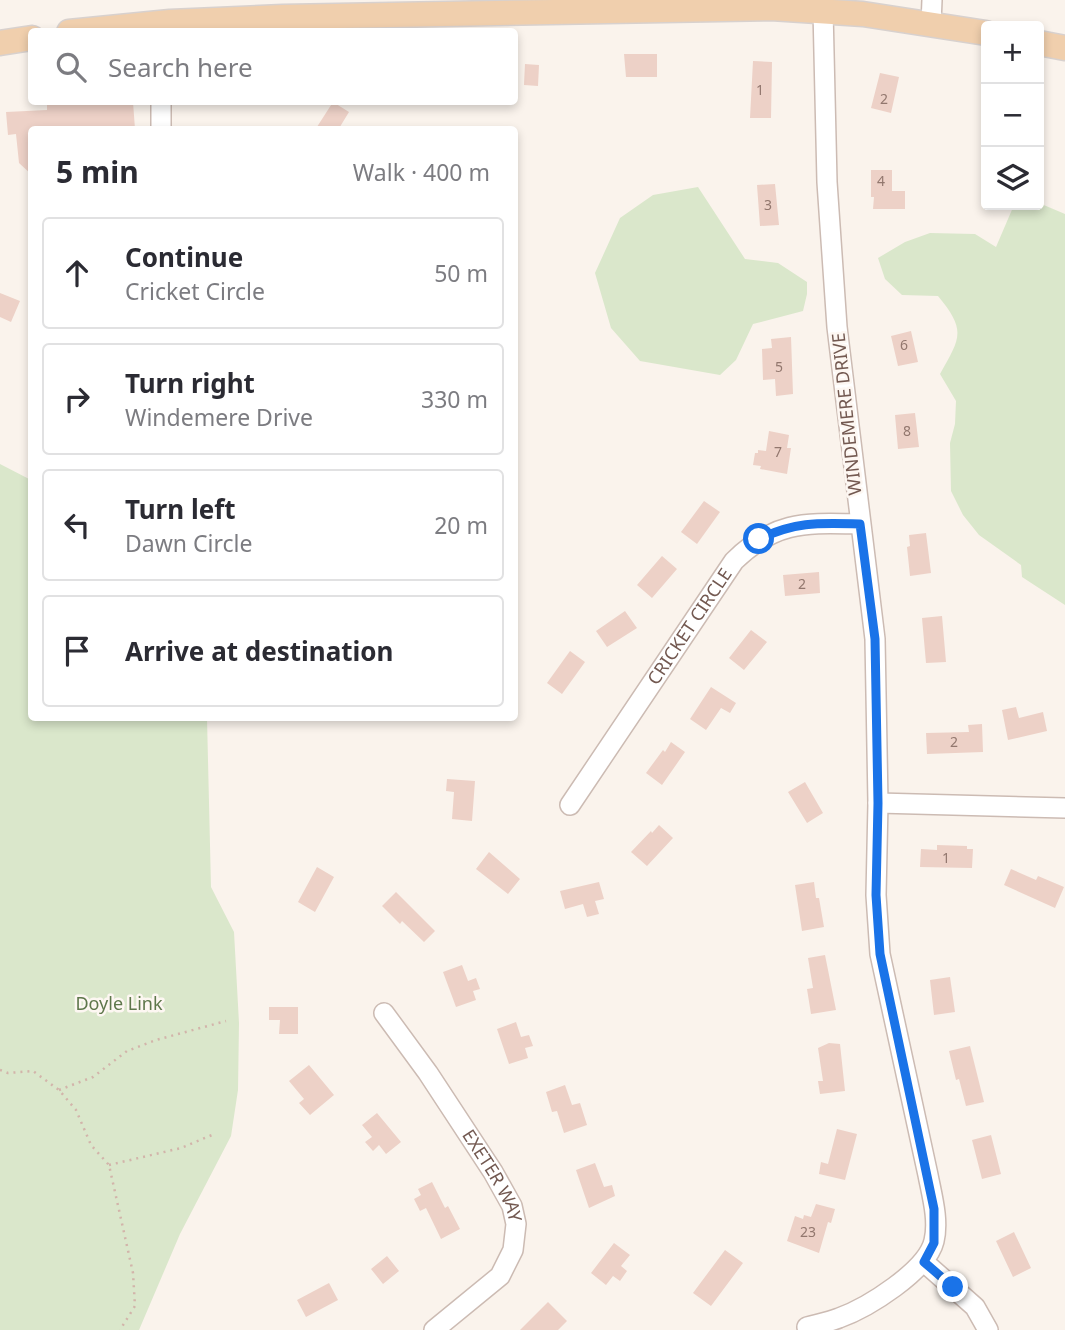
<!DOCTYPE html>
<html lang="en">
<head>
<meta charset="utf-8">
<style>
  :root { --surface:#fff; --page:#f2f2f3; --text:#2b2b33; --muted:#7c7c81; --line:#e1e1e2 }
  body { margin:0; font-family:"Noto Sans",sans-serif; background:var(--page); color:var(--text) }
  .controls { position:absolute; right:21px; top:21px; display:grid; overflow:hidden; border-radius:7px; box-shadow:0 4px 10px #0003 }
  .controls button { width:63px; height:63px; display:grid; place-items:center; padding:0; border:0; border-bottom:2px solid var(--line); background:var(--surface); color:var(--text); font:35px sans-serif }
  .stop { position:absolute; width:21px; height:21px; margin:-16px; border:5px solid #1a73e8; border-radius:50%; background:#fff }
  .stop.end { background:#1a73e8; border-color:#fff; box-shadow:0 2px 7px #0008 }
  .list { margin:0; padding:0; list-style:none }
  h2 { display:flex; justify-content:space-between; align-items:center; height:91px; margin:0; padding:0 28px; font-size:30px }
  h2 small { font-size:23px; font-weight:400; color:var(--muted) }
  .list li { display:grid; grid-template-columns:46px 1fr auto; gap:21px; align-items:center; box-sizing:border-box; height:112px; margin:0 14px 14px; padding:0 14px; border:2px solid var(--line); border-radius:7px }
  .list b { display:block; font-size:26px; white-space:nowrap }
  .list p { margin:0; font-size:23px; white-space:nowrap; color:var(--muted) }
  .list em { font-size:23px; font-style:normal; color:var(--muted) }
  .icon { flex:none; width:38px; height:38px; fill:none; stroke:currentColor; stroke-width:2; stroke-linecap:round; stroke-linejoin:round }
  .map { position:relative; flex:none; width:1065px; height:1330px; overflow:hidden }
  .search { position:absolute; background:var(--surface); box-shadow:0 4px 10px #0003; left:28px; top:28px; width:490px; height:77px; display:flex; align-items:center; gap:18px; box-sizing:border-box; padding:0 24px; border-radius:7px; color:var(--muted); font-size:26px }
  .panel { position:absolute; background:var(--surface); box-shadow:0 4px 10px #0003; left:28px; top:126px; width:490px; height:595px; border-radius:7px }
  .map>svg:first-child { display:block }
  .green { fill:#dae7cb }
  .building { fill:#edd1c7 }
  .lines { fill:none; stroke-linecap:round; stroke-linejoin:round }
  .minor-casing { stroke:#ccbbb3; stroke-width:22 }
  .major-casing { stroke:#d8d1ce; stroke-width:27 }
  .path { stroke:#d2b4aa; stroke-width:2.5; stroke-dasharray:2 5; stroke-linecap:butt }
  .minor { stroke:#fff; stroke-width:19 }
  .major { stroke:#f0cfad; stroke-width:24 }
  .route { stroke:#1a73e8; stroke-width:9 }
  .labels { text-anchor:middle; stroke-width:5; stroke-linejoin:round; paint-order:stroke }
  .number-label { font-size:14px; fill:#92776e }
  .street-label { font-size:18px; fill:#735951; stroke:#fdf7f2 }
  .park-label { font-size:18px; fill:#5e774b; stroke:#fdf7f2 }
</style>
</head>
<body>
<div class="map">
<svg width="1065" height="1330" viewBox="0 0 1065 1330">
  <rect width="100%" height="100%" fill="#faf3ec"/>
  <path class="green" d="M698,187L745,259L778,263L807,282V294L803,311L753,324L736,360L720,375L640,361L611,328L595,273L620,218L653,195Z
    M1039,203L1065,214V605L1022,577L1021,565L979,535L963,515L951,491L950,443L955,424L956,401L940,374C960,338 967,331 938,296L902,295L885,279L878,258L905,242L930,233L975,234L996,247L1014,205Z
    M0,464L31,480L32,718H207L211,887L234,932L239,1023L238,1090L231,1136L180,1234L139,1330H0Z"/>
  <path class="building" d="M624,54H657V77H626Z
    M753,61L772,62L771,118H750Z
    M525,64L539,65L538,86L524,85Z
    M880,73L899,77L891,113L871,108Z
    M47,102H133L135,129L32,130V175L19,163L16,134L8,135L6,112L47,110Z
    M333,102L349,112L338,130H315Z
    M871,170H892V191H905V209H873L874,197H871Z
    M775,184L779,225L760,226L757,185Z
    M0,293L20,301L11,322L0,317Z
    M911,331L918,362L898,366L891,336Z
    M791,337L793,394L776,396L775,379L763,380L762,349L772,348L771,339Z
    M915,413L919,447L898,449L895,415Z
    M769,431L789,435L787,448H791L787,474L760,469L761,466L753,465L755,453H758V450L766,451Z
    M704,501L720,512L697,544L681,532Z
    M926,533L931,573L910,576L907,547L910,546L909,535Z
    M662,556L677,569L652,598L637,585Z
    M819,572L820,593L785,596L783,575Z
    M625,611L637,628L607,647L596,631Z
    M942,616L946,662L926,663L922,618Z
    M751,630L767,642L744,670L729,658Z
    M570,651L585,662L562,694L547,683Z
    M711,687L736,703L730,713L721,708L706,730L690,719Z
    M1016,707L1019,718L1043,712L1047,731L1008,740L1002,710Z
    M982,724L983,752L927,754L926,733L969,732L968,725Z
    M671,742L685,752L662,785L646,773L663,750L665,752Z
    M447,779L475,781L472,821L452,819L454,792L446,791Z
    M805,782L823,813L807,823L788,792Z
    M659,825L673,838L647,866L631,852L651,831L652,833Z
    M937,845L967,846V849H973L972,868L920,867L921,849L937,850Z
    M489,852L520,879L508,894L476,869Z
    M317,867L334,877L315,912L298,902Z
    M1011,869L1036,880L1038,876L1064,887L1055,908L1004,885Z
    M599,882L604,899L595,901L599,914L587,917L583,904L565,909L560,891Z
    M814,882L816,898H819L824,927L802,931L795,885Z
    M396,892L435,931L424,942L402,921L400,924L382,906Z
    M825,955L836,1010L811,1014L807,989L813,988L808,958Z
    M462,965L468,981L476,978L480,989L473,991L476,1000L456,1007L443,972Z
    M950,977L955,1012L934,1015L930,980Z
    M269,1007H298V1034H279L280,1020H269Z
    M516,1022L521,1037L529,1035L533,1046L525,1048L528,1058L509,1064L497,1029Z
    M829,1043L840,1044L845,1091L820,1094L818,1081H823L818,1048Z
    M970,1046L984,1102L966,1106L959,1079L956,1080L949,1051Z
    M309,1065L334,1095L310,1115L299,1103L304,1099L289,1081Z
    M565,1085L572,1105L580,1103L587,1125L564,1133L557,1111L552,1112L546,1092Z
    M377,1113L401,1142L386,1154L379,1145L373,1151L365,1142L372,1137L362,1125Z
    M837,1129L857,1134L845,1180L819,1174L821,1162L828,1164Z
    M991,1135L1001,1174L982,1179L972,1140Z
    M595,1163L604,1187L612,1185L615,1196L589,1208L576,1170Z
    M432,1182L445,1208L448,1206L460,1229L441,1239L426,1208L420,1211L414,1199L421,1195L418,1189Z
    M816,1204L835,1209L831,1223L828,1222L819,1253L787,1241L795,1216L803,1219L804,1215L811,1217Z
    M1014,1232L1031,1268L1013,1277L996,1241Z
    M614,1243L630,1255L621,1266L627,1271L620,1281L613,1276L606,1285L591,1273Z
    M725,1250L743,1263L711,1306L693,1293Z
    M387,1256L399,1271L383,1284L371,1269Z
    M329,1283L338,1300L306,1317L297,1300Z
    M548,1302L567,1321L558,1330H520Z"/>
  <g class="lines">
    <defs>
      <g id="minor">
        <path d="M931,24L932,0"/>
        <path d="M161,130V102"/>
        <path d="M878,803L1065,808"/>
        <path id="s1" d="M570,805L734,561C776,520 806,523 860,524"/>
        <path id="s2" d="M384,1013L428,1073L493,1172L512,1206L516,1224L513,1250L500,1276L434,1330"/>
        <path d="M924,1262L975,1307L988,1330"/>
        <path d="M807,1327C818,1324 829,1322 839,1318C867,1308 927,1271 934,1241C939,1220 932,1196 928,1175L880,954L876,895L878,803L875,639L837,327L827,182L823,10"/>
      </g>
      <path id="major" d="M69,32L170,22L283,17L771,8L863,14L986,33
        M0,43L32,38
        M1039,43L1065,48"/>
    </defs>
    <use href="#minor" class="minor-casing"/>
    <use href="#major" class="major-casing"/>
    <path class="path" d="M0,1070L8,1073L33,1071L59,1090L76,1110L91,1145L109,1165L133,1273L135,1306L120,1330
      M59,1090L93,1077L127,1051L156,1040L226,1021
      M109,1165L181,1148L212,1135"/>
    <use href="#minor" class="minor"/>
    <use href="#major" class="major"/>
  </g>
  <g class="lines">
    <path class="route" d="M759,539C797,521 820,523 860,524L875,639L878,803L876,895L880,954L934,1209V1243L924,1262L953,1287"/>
  </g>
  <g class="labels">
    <g class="number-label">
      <text x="760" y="95">1</text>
      <text x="884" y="104">2</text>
      <text x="881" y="186">4</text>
      <text x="768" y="210">3</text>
      <text x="904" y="350">6</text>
      <text x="779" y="372">5</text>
      <text x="907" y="436">8</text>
      <text x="778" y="457">7</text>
      <text x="802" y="589">2</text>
      <text x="954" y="747">2</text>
      <text x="946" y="863">1</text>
      <text x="808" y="1237">23</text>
    </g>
    <g class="street-label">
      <text transform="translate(847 414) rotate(-96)" y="6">WINDEMERE DRIVE</text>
      <text dy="6" stroke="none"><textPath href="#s1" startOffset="215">CRICKET CIRCLE</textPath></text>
      <text dy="6" stroke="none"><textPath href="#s2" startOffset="196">EXETER WAY</textPath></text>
    </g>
    <g class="park-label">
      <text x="119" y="1010">Doyle Link</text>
    </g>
  </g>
</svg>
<div class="controls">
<button>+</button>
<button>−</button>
<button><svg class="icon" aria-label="layers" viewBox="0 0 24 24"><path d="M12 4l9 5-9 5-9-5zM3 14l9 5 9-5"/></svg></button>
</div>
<div class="stop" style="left:759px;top:539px"></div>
<div class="stop end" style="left:953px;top:1287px"></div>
<div class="search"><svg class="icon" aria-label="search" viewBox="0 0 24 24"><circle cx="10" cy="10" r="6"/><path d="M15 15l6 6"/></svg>Search here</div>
<section class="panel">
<h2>5 min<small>Walk · 400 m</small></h2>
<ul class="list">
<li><svg class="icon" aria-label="ahead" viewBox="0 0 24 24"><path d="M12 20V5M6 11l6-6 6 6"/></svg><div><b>Continue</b><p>Cricket Circle</p></div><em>50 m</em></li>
<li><svg class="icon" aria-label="right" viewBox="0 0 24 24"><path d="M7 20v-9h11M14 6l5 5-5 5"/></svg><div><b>Turn right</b><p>Windemere Drive</p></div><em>330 m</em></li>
<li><svg class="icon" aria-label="left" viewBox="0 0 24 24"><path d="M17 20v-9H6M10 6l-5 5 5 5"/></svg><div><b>Turn left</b><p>Dawn Circle</p></div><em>20 m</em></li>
<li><svg class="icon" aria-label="arrive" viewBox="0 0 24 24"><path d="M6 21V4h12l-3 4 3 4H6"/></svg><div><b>Arrive at destination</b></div></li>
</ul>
</section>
</div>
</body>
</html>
